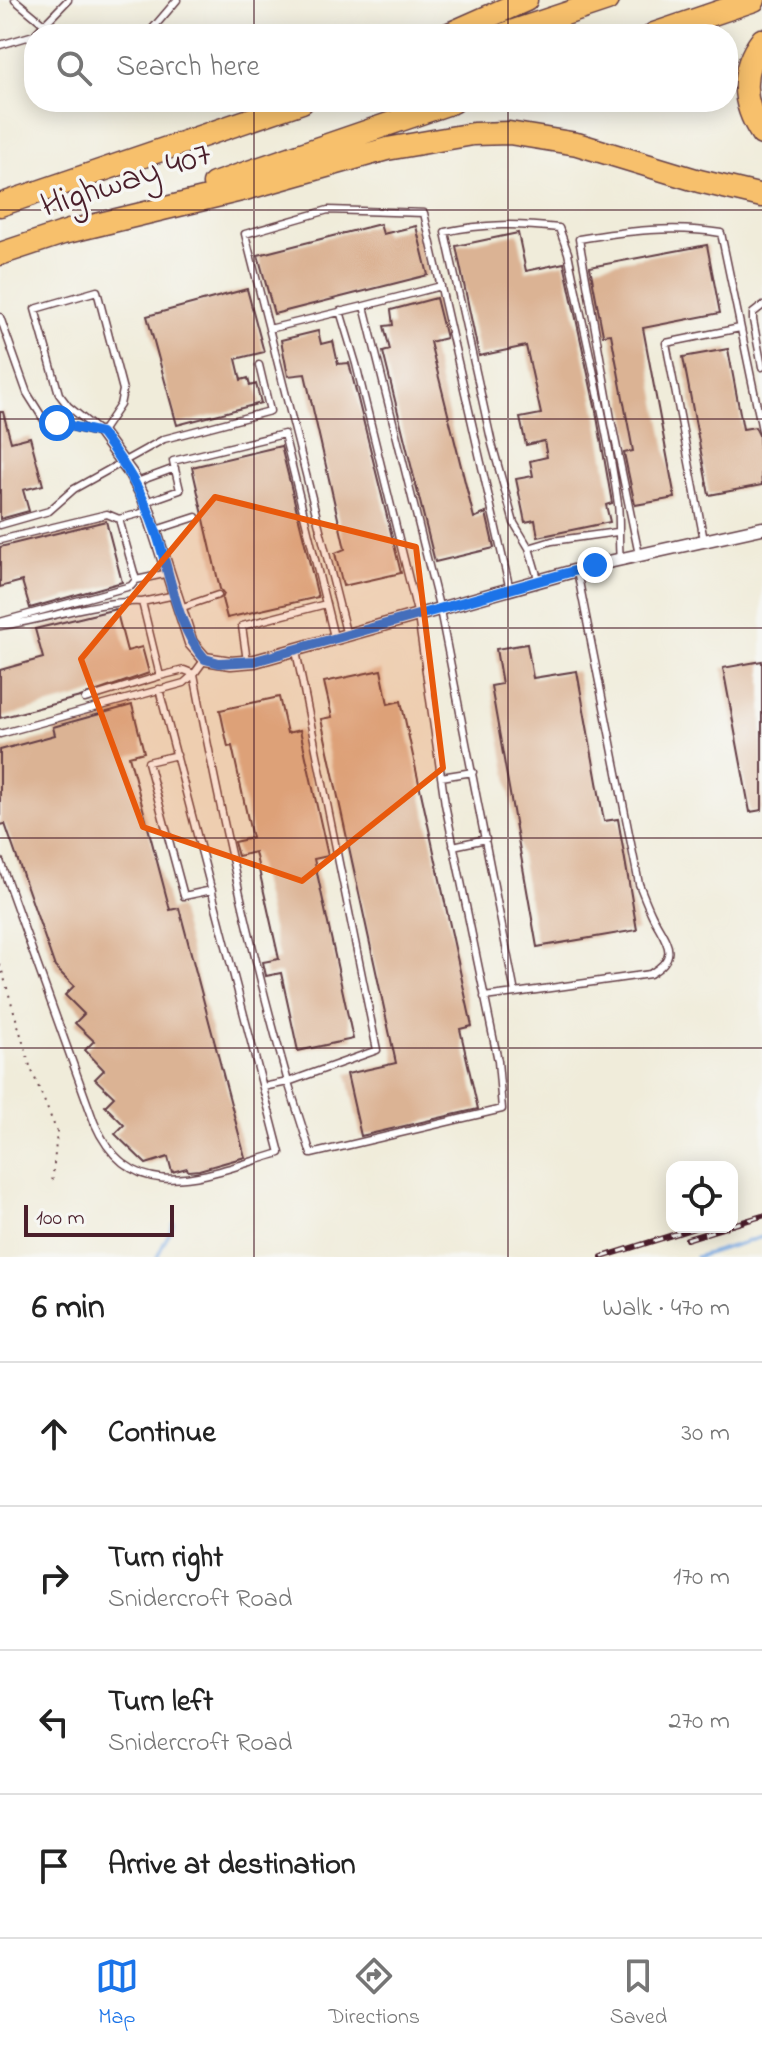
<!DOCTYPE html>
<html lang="en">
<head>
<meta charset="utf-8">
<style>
  :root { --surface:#fff; --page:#f2f2f2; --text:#222; --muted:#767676; --line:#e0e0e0; --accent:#1a73e8 }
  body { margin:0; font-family:"Indie Flower",sans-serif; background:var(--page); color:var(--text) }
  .controls { position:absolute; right:24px; bottom:24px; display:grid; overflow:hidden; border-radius:16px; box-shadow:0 4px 20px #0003 }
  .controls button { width:72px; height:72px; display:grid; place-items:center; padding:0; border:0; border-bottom:2px solid var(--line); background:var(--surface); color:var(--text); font:40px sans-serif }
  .scale { position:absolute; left:24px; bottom:20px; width:150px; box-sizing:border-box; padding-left:8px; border:4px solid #4a1f2b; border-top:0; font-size:22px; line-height:28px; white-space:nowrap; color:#4a1f2b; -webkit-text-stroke:6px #f6f6f2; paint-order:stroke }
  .stop { position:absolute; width:24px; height:24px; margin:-18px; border:6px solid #1a73e8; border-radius:50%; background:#fff }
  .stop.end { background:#1a73e8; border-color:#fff; box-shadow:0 2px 8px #0008 }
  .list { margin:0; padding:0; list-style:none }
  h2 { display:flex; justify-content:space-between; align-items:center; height:104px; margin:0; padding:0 32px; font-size:34px }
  h2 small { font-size:26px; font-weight:400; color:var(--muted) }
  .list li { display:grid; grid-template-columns:52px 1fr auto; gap:24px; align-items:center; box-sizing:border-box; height:144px; padding:0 32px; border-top:2px solid var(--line) }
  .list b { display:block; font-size:30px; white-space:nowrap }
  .list p { margin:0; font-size:26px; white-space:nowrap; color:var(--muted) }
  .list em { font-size:26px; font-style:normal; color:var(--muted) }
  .icon { flex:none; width:44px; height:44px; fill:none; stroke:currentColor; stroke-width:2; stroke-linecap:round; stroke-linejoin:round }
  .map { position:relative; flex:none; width:762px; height:1257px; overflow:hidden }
  .search { position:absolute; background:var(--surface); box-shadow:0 4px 20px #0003; left:24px; right:24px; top:24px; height:88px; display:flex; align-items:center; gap:20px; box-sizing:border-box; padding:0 28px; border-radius:32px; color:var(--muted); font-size:30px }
  .sheet { height:680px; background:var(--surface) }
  nav { display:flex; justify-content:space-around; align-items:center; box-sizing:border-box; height:112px; border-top:2px solid var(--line); background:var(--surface); font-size:22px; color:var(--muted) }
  nav a { display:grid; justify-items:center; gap:4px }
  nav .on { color:var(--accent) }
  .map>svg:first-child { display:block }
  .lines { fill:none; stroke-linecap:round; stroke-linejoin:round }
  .stream { stroke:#79aae4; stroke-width:3 }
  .building { fill:#dbb394 }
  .service-casing { stroke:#633e45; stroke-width:9 }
  .minor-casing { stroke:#633e45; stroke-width:15 }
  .motorway-casing { stroke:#633e45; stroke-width:25 }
  .path { stroke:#633e45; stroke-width:2; stroke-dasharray:2 6; stroke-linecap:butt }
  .service { stroke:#fff; stroke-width:6 }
  .minor { stroke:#fff; stroke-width:12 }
  .motorway { stroke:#f7c06c; stroke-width:22 }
  .rail-casing { stroke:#4a1f2b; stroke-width:6 }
  .rail { stroke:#f6f6f2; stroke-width:3; stroke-dasharray:9; stroke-linecap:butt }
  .route { stroke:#1a73e8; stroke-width:10 }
  .marked { fill:#e8590c; fill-opacity:0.2; stroke:#e8590c; stroke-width:6; stroke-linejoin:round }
  .grid { fill:none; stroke:#4a1f2b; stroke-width:2; stroke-opacity:0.55 }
  .labels { text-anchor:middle; stroke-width:7; stroke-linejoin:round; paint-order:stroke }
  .street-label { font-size:36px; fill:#4a1f2b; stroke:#f6f6f2 }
</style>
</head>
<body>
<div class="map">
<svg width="762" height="1257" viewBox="0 0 762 1257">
  <rect width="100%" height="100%" fill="#f6f6f2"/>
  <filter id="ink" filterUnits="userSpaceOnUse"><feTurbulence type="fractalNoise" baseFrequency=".0125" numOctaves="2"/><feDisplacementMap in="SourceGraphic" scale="16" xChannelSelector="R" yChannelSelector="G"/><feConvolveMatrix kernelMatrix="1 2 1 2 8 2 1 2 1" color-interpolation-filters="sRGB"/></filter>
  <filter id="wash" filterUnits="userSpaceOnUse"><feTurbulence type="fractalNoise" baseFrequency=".006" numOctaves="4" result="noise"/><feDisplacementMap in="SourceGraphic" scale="32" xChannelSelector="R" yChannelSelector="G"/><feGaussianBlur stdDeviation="1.8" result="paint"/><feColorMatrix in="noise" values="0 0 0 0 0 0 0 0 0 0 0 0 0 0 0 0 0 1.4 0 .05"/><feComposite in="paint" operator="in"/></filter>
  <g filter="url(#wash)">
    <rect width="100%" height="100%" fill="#f0ecda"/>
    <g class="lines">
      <path class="stream" d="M157,1257L174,1223
        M696,1257L762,1237"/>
    </g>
    <g id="blocks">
      <path class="building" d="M380,224L383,234L416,226L428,275L274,314L258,255Z
        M518,233L526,271L564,263L596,411L612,503L606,505L610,522L538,537L535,520L525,522L516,479L533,476L530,461L547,457L544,441L526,445L520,418L541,414L526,346L479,356L456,246Z
        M707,245L720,313L643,328L675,498L635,505L624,453L633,451L611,334L603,335L590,267Z
        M247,289L264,352L236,359L241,380L248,378L250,386L256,384L261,403L177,425L147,316Z
        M436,298L446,338L430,342L474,518L486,513L494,548L435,562L383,352L390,350L384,326L393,325L391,310Z
        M318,331L321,344L333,341L338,364L349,363L401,573L343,586L335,553L345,549L305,374L288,376L281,340Z
        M728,349L743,429L755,427L759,435L762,485L709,495L683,357Z
        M0,412H3L11,442L30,437L43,485L23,490L29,511L0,519Z
        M281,446L318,597L227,618L222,599L224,594L220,589L192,467Z
        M106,521L122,582L30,608L22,581L0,587V547Z
        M116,609L127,651L142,647L149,673L80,697L0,718V670L43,658L35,629Z
        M527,644L533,678L577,671L604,821L618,819L637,930L537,947L491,686L502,684L496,649Z
        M762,661V810L750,812L723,668Z
        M381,670L388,704L401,701L472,1026L460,1029L478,1109L361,1136L347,1074L396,1063L321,719L332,717L324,682Z
        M279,697L287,733L300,730L328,856L314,859L353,1039L298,1051L281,973L266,976L263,962L279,959L255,852L238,856L234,842L252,838L232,746L228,747L220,710Z
        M132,705L144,752L129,756L170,910L179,908L245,1157L199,1170L188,1171L187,1168L172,1172L168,1157L146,1164L115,1134L124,1125L105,1106L114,1097L95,1079L104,1070L85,1050L94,1041L75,1023L84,1014L65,995L74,986L55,967L5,824L0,825V750L55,735L53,727Z"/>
    </g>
  </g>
  <g filter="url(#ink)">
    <use href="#blocks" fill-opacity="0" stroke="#633e45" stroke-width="2"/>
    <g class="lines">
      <defs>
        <path id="service" d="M15,0L45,25
          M35,34L68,0
          M148,34L177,0
          M0,45L34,35
          M441,286L364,306L440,610L515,993L650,974C683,955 664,940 652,915C647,905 643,894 639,884L577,571
          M97,291L123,390L120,405L101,433L68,406L59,394L35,309Z
          M762,306L753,313V320L762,367
          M0,317L27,393L44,420L98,433
          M269,329L364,306
          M137,482L175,468
          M146,502L180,490L173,461L284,434L326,604
          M149,511L119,519L136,580L169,573
          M0,525L49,511L74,489L164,439L270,411L259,365
          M156,530L196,517
          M0,540L107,514L119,519
          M704,540L666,343L740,328
          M529,548L552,541L617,532
          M639,555L612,424L579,239C627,231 673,225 721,233L762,430
          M539,582L529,548L514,523L492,444L445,232C484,223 520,224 559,228L568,253C585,336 606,420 618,504C620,522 618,541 620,560
          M175,595L142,602L160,676L184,670L194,674L205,659
          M180,608L218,595
          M0,622L131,586L136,580
          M0,626C47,620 95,600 142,602
          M347,636L245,234L328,210L424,213L510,590
          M296,651L377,1050L288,1082L311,1154L502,1109L498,1061L445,804L418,616L356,364L340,311
          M247,661L242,626L326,604L334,637
          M194,674C220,811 250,948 288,1082L263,1087
          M85,699L160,676
          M0,734L184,683L194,674
          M177,755L148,762L184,896L212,890
          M441,777L473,772
          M453,846L486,839
          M0,861L94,1122C133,1212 209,1173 280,1153L159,689
          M484,997L515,993"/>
        <path id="minor" d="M101,433L131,474L144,498L191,643L205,659L231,663L255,661L595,565L762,528"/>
        <path id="motorway" d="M449,34L526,0
          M505,34L607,0
          M654,34L754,0
          M762,40C739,70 742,104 762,134
          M214,184L453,102
          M0,205L302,102
          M63,233L245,189L387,149L473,134L509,133L577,144L699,181L762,196
          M0,254L75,229"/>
      </defs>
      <use href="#service" class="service-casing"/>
      <use href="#minor" class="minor-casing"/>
      <use href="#motorway" class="motorway-casing"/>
      <path class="path" d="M0,964L30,1066L57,1132L52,1185"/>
      <use href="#service" class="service"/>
      <use href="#minor" class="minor"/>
      <use href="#motorway" class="motorway"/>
      <defs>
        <path id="rail" d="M732,1225L762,1216
          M687,1239L726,1227
          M602,1257L698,1227"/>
      </defs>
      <use href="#rail" class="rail-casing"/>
      <use href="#rail" class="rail"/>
    </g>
  </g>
  <g class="lines" filter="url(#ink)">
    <path class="route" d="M57,423L101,433C126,466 143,493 156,532C171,574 175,625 205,659L219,663L255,661L595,565"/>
  </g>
  <path class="marked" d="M215,497L416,547L443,768L302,881L143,827L81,659Z"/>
  <path class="grid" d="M254,0V34M508,0V34M254,102V1257M508,102V1257M0,210H762M0,419H762M0,628H762M0,838H762M0,1048H762"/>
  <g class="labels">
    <g class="street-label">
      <text transform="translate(125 177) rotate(-18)" y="13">Highway 407</text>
    </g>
  </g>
</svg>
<div class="controls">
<button><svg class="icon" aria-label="locate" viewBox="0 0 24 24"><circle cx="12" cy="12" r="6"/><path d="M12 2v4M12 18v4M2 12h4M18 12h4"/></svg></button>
</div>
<div class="scale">100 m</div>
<div class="stop" style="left:57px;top:423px"></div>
<div class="stop end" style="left:595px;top:565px"></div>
<div class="search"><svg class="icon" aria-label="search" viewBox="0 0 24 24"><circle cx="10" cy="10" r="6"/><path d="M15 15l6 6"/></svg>Search here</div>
</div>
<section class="sheet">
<h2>6 min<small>Walk · 470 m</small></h2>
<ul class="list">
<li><svg class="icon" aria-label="ahead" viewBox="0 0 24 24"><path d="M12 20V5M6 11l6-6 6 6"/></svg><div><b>Continue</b></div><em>30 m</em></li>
<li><svg class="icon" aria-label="right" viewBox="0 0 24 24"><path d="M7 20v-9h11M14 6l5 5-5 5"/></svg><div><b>Turn right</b><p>Snidercroft Road</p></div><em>170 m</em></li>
<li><svg class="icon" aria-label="left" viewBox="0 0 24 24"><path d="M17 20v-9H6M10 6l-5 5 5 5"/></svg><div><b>Turn left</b><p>Snidercroft Road</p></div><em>270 m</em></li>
<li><svg class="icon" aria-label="arrive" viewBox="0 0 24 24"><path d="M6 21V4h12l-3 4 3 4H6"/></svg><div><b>Arrive at destination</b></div></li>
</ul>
</section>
<nav>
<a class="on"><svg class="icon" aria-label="map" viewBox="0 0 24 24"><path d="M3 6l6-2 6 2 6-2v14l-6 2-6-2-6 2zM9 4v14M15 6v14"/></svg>Map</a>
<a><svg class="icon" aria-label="directions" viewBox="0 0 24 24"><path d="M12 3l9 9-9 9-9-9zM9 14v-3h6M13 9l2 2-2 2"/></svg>Directions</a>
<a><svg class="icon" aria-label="saved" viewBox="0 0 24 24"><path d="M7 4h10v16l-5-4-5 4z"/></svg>Saved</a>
</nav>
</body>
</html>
